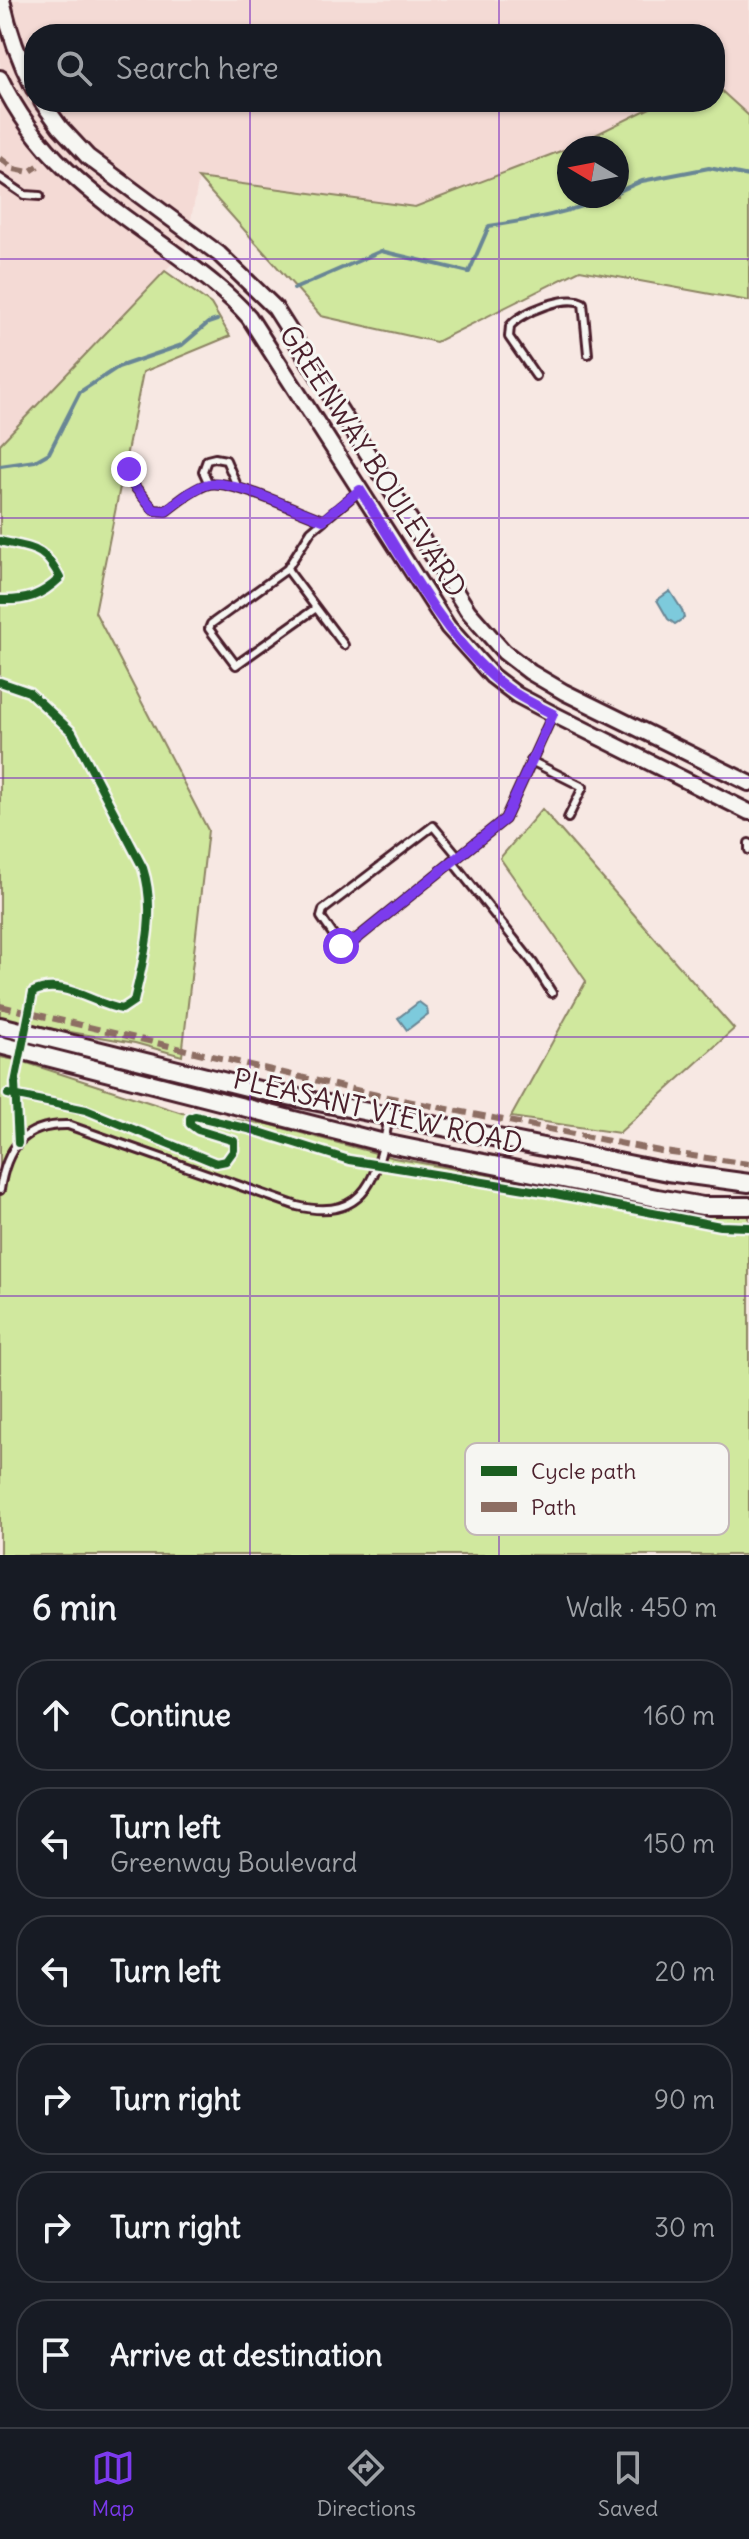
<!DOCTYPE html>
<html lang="en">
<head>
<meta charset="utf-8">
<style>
  :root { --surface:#171b24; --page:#20242c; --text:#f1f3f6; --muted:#9ea1a6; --line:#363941; --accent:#7c3aed }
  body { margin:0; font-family:Delius,sans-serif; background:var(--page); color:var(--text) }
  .compass { position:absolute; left:557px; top:136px; width:72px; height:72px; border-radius:50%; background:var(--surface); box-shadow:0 2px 6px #0004; rotate:280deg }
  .stop { position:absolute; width:24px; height:24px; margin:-18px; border:6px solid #7c3aed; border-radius:50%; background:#fff }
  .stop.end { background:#7c3aed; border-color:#fff; box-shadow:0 2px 8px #0008 }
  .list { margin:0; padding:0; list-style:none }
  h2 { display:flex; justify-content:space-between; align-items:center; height:104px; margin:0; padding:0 32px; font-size:34px }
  h2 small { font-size:26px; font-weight:400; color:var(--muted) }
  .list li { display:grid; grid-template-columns:52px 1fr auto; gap:24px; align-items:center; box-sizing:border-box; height:112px; margin:0 16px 16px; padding:0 16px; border:2px solid var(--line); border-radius:32px }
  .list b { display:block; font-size:30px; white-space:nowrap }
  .list p { margin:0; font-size:26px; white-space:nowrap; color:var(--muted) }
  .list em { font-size:26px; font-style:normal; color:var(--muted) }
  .icon { flex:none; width:44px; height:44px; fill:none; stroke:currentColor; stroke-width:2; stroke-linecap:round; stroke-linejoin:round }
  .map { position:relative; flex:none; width:749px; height:1555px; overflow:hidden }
  .search { position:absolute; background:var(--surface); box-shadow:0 2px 6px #0004; left:24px; right:24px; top:24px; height:88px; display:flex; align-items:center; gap:20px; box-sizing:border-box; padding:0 28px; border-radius:32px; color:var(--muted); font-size:30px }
  .sheet { height:872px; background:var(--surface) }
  nav { display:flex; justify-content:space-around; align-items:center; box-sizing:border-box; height:112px; border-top:2px solid var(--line); background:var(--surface); font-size:22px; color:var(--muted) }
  nav a { display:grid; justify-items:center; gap:4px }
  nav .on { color:var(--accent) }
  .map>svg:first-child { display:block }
  .built { fill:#f4dad5 }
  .green { fill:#d0e89e; stroke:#8d8464; stroke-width:2; fill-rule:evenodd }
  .water { fill:#7dcadc; stroke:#698695; stroke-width:2 }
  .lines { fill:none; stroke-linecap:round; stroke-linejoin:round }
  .stream { stroke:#698695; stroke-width:4 }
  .service-casing { stroke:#4a1f2b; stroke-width:12 }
  .tertiary-casing { stroke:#4a1f2b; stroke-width:20 }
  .secondary-casing { stroke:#4a1f2b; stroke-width:22 }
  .service { stroke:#f6f6f2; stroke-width:6 }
  .tertiary { stroke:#f6f6f2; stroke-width:14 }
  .secondary { stroke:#f6f6f2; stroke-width:16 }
  .quiet { stroke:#8d6e63; stroke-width:6; stroke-dasharray:12 6; stroke-linecap:butt }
  .cycleway-casing { stroke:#f6f6f2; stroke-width:13 }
  .cycleway { stroke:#1b5e20; stroke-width:8 }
  .route { stroke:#7c3aed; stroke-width:10 }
  .grid { fill:none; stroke:#7b2cbf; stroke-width:2; stroke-opacity:0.55 }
  .labels { text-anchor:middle; stroke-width:6; stroke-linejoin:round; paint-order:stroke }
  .street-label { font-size:28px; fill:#4a1f2b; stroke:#f6f6f2 }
  .key { fill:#f6f6f2; stroke:#c2b6b6; stroke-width:2 }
  .key-label { font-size:22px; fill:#4a1f2b }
</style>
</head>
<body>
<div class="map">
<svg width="749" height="1555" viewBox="0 0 749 1555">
  <rect width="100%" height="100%" fill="#f7e8e3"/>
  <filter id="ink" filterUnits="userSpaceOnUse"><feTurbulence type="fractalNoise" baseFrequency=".0125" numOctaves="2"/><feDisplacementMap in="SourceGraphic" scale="16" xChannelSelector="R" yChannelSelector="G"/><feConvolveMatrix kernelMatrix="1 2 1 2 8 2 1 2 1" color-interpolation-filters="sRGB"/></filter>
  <g filter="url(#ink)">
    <path class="built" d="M0,0H749V116L715,85V34H34V102H662L571,147L415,207L199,178L185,250L0,444Z"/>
    <path class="green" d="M715,85L749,116V301L580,270L436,342L321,316L198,178L415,207L571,147L662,102H715ZM569,148H617V196H569Z
      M165,271L211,304L230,336L143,372L95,612L208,830L182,1056L135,1043L0,1020V444Z
      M542,809L734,1029L619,1133L511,1117L586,981L500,858Z
      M0,1057L21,1061L182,1113L268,1124L394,1158L712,1215L749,1216V1555H0Z"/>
    <path class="water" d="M670,591L682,610L684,618L675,624L668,619L657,600Z
      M419,1002L427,1008L428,1014L407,1030L398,1018Z"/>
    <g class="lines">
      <path class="stream" d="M617,192L642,181L709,168L749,176
        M294,289L381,251L469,272L489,226C530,220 570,213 608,196
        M0,466L35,461L49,453L80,392L118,367L182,345L208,323L217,320"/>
      <defs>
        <path id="service" d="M0,178L25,195L40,196
          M536,376L509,337L510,326C521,312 567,294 583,303L588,354
          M129,469L130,481L154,510L166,511C178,502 194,488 209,484C229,479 300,512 323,520
          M209,484L203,471L207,460L215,458L226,460L238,488
          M287,569L211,624L209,629L236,665L316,608
          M344,645L287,569L311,531L360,490
          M531,761L583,787L568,818
          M749,843V850
          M458,856L433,826L323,910L321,917L341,946L349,945L505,819L553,714
          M452,861L533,963L552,993
          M0,1190C6,1149 23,1124 68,1125L297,1206C368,1223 378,1173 389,1117"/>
        <path id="tertiary" d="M2,0C9,32 19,60 34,89
          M0,78C39,160 99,199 170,250C198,271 226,291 249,317L448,627L492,676L517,695L553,714L749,812
          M42,102L60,127L88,157L219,254L275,308L468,611L504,652L530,672L564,692L749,783"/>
        <path id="secondary" d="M0,1026L263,1091L668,1172L749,1183
          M0,1045L384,1143L657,1198L703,1206H749"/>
      </defs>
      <use href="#service" class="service-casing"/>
      <use href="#tertiary" class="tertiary-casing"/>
      <use href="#secondary" class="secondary-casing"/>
      <use href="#service" class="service"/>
      <use href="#tertiary" class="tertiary"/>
      <use href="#secondary" class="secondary"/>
      <path class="quiet" d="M0,158L14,169L29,172L38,166
        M0,1006L377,1095L665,1152L749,1164"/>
      <defs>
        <path id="cycleway" d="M0,541C33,549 44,546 60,578C41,596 26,601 0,600
          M0,682L29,692L72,732L143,868C157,911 144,958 134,1001L122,1009C94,1005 62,977 33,992L15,1083L18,1143
          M8,1094L86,1110L216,1163L226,1161L234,1150V1141L198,1130L190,1124V1118L195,1116L253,1130L349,1160L550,1193L720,1226L749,1227"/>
      </defs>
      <use href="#cycleway" class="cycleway-casing"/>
      <use href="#cycleway" class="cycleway"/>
    </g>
  </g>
  <g class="lines" filter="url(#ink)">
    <path class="route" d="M129,469L130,481L154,510L166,511C178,502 194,487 209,484C230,479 300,512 323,520L360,490C400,552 436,625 491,675C509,692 531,703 553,714L505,819L349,945L341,946"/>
  </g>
  <path class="grid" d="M250,0V34M499,0V34M250,102V1555M499,102V1555M0,259H749M0,518H749M0,778H749M0,1037H749M0,1296H749"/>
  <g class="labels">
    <g class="street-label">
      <text transform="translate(373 461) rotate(57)" y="10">GREENWAY BOULEVARD</text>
      <text transform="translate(378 1111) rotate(13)" y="10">PLEASANT VIEW ROAD</text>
    </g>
  </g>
  <rect x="465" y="1443" width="264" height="92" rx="12" class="key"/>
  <rect x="481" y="1466" width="36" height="10" fill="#1b5e20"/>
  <rect x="481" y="1502" width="36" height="10" fill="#8d6e63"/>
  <g class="key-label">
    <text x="531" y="1479">Cycle path</text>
    <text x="531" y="1515">Path</text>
  </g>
</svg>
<svg class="compass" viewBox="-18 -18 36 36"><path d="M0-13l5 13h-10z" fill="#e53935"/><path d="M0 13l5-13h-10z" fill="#9ea1a6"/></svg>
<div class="stop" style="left:341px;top:946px"></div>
<div class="stop end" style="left:129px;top:469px"></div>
<div class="search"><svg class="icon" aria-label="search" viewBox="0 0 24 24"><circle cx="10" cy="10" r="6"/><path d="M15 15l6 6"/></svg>Search here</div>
</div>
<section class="sheet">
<h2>6 min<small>Walk · 450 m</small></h2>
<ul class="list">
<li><svg class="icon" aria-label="ahead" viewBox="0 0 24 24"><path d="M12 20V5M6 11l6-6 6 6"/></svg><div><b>Continue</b></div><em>160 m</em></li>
<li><svg class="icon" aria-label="left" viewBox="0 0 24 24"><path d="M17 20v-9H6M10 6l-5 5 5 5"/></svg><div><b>Turn left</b><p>Greenway Boulevard</p></div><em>150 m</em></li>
<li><svg class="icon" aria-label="left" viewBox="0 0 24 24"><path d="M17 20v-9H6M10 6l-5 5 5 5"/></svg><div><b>Turn left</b></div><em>20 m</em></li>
<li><svg class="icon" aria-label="right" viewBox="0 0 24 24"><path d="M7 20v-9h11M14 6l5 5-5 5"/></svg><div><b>Turn right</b></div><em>90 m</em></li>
<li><svg class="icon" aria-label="right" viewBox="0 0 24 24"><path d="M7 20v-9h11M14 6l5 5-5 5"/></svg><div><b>Turn right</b></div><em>30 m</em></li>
<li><svg class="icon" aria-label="arrive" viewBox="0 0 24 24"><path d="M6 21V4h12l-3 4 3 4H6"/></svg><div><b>Arrive at destination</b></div></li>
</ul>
</section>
<nav>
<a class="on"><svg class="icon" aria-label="map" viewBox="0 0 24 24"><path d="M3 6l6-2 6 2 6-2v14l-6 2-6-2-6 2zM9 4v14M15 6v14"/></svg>Map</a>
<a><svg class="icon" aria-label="directions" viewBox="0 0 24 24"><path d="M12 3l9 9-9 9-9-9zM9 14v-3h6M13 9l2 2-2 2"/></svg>Directions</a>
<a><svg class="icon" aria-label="saved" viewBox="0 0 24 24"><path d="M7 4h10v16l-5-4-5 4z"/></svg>Saved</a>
</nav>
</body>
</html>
